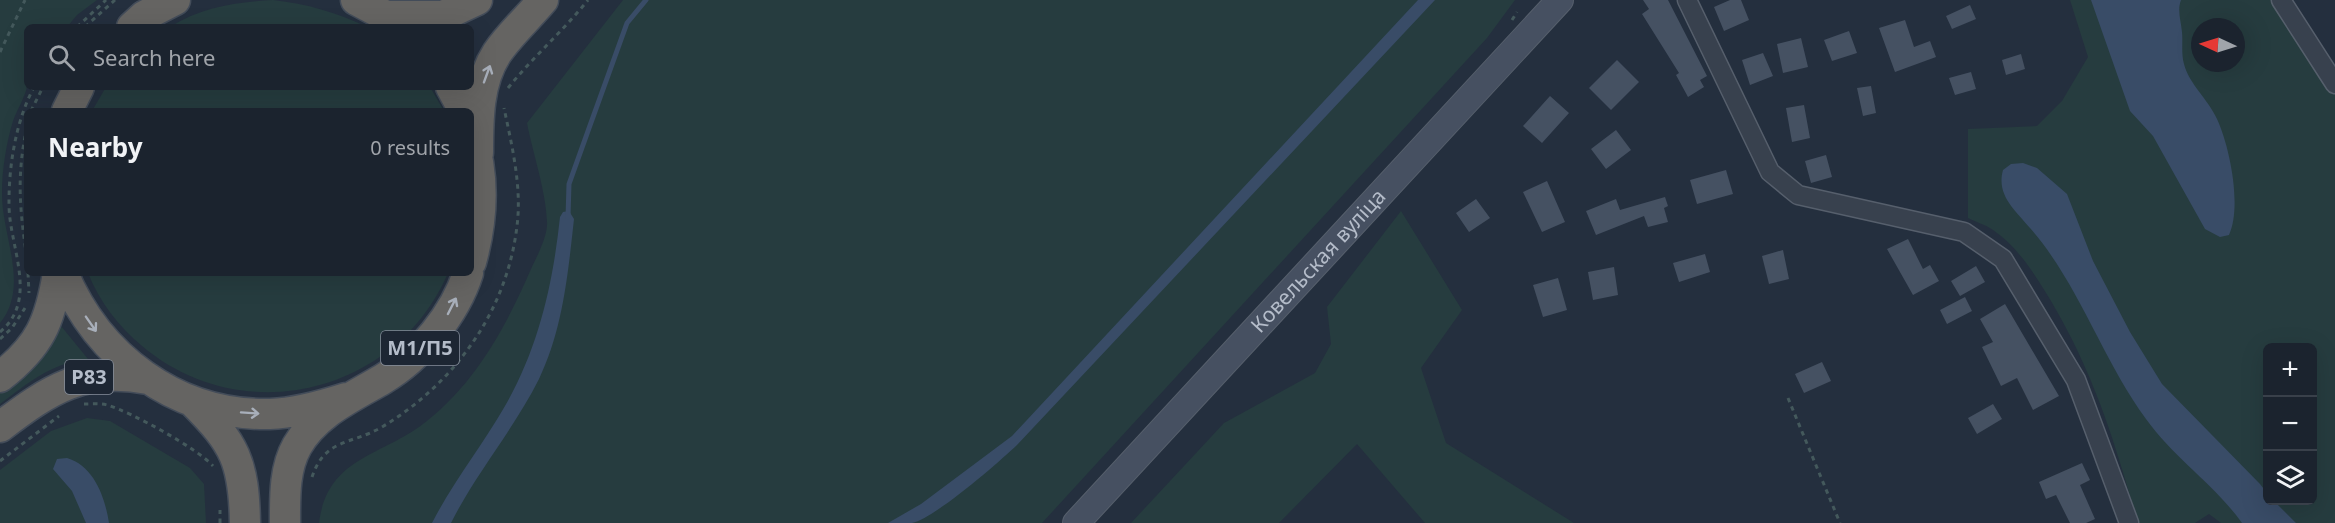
<!DOCTYPE html>
<html lang="en">
<head>
<meta charset="utf-8">
<style>
  :root { --surface:#1b232e; --page:#282f3a; --text:#f1f3f6; --muted:#a0a4aa; --line:#39404a }
  body { margin:0; font-family:"Noto Sans",sans-serif; background:var(--page); color:var(--text) }
  .controls { position:absolute; right:18px; bottom:18px; display:grid; overflow:hidden; border-radius:9px; box-shadow:0 6px 24px #0002 }
  .controls button { width:54px; height:54px; display:grid; place-items:center; padding:0; border:0; border-bottom:2px solid var(--line); background:var(--surface); color:var(--text); font:30px sans-serif }
  .compass { position:absolute; left:2191px; top:18px; width:54px; height:54px; border-radius:50%; background:var(--surface); box-shadow:0 6px 24px #0002; rotate:274deg }
  .list { margin:0; padding:0; list-style:none }
  h2 { display:flex; justify-content:space-between; align-items:center; height:78px; margin:0; padding:0 24px; font-size:26px }
  h2 small { font-size:20px; font-weight:400; color:var(--muted) }
  .icon { flex:none; width:33px; height:33px; fill:none; stroke:currentColor; stroke-width:2; stroke-linecap:round; stroke-linejoin:round }
  .map { position:relative; flex:none; width:2335px; height:523px; overflow:hidden }
  .search { position:absolute; background:var(--surface); box-shadow:0 6px 24px #0002; left:24px; top:24px; width:450px; height:66px; display:flex; align-items:center; gap:15px; box-sizing:border-box; padding:0 21px; border-radius:9px; color:var(--muted); font-size:22px }
  .panel { position:absolute; background:var(--surface); box-shadow:0 6px 24px #0002; left:24px; top:108px; width:450px; height:168px; border-radius:9px }
  .map>svg:first-child { display:block }
  .green { fill:#263c3f; fill-rule:evenodd }
  .water { fill:#394c67 }
  .lines { fill:none; stroke-linecap:round; stroke-linejoin:round }
  .stream { stroke:#394c67; stroke-width:5 }
  .building { fill:#455162 }
  .minor-casing { stroke:#565f6c; stroke-width:21 }
  .secondary-casing { stroke:#565f6c; stroke-width:28 }
  .trunk-casing { stroke:#434c59; stroke-width:33 }
  .path { stroke:#44595c; stroke-width:3; stroke-dasharray:4.5 4.5; stroke-linecap:butt }
  .minor { stroke:#38414e; stroke-width:18 }
  .secondary { stroke:#465061; stroke-width:26 }
  .trunk { stroke:#656462; stroke-width:30 }
  .oneway { stroke:#a8afba }
  .labels { text-anchor:middle; stroke-width:6; stroke-linejoin:round; paint-order:stroke }
  .shield { fill:#1d2633; stroke:#878f9c; stroke-width:1.5 }
  .shield-label { font-size:20px; font-weight:bold; fill:#b4bcc9 }
  .street-label { font-size:21px; fill:#b4bcc9; stroke:#1d2633 }
</style>
</head>
<body>
<div class="map">
<svg width="2335" height="523" viewBox="0 0 2335 523">
  <rect width="100%" height="100%" fill="#242f3e"/>
  <path class="green" d="M0,0H97L77,15L67,27H27C27,46 31,69 27,87C24,99 17,110 13,121C6,144 2,170 2,194C2,237 30,286 0,323Z
    M273,0C307,4 336,12 367,27H170C201,7 237,2 273,0Z
    M623,0H1515L1487,38L1042,523H319C327,460 376,457 419,427C473,388 505,329 531,269C537,256 548,236 547,222C546,191 533,154 527,123Z
    M2070,0H2278L2335,89V523H2221L2209,514L2195,523H2138C2114,440 2095,376 2051,301C2035,275 2019,248 1993,230C1986,225 1976,222 1968,218V129L2037,126L2062,101L2088,57ZM2200,27H2236V63H2200ZM2268,348H2312V500H2268Z
    M106,87H430L444,111H92Z
    M1401,211L1462,310L1421,368L1446,443L1574,523H1425L1357,444L1279,523H1131L1224,423L1315,373L1331,344L1327,307Z
    M88,273H448C396,394 243,431 142,346C119,327 99,301 88,273Z
    M61,326L88,359C49,364 30,382 0,404V392C25,372 47,355 61,326Z
    M87,418L110,421L190,468L204,484L206,523H0V470L51,431Z"/>
  <path class="water" d="M1418,0H1435L1017,445C998,463 935,518 912,523C904,523 896,523 888,523L921,504L1012,436Z
    M2091,0H2181C2177,10 2181,21 2182,32C2183,42 2181,54 2184,64C2189,84 2208,99 2217,119C2230,147 2242,207 2229,235L2220,237L2205,229L2153,136L2130,111Z
    M2023,163L2037,168L2067,194L2093,261L2130,332L2162,384L2260,484L2267,493L2268,500L2274,501L2296,523H2242C2214,484 2174,458 2146,419C2102,359 2079,284 2030,228C2015,210 1996,195 2003,170L2011,164Z
    M569,211L574,219C568,273 563,329 539,379C514,429 476,473 451,523H432C453,482 482,446 505,406C539,347 553,283 560,217L563,212Z
    M67,458C94,466 105,497 109,523H86L72,491L53,469L57,459Z"/>
  <g class="lines">
    <path class="stream" d="M568,217L569,184L588,131L627,23L646,0"/>
  </g>
  <path class="building" d="M1643,0H1668L1707,76L1700,80L1704,87L1688,97L1676,75L1679,73L1642,14L1649,9Z
    M1730,0H1741L1749,20L1724,31L1714,7Z
    M1970,5L1976,19L1952,29L1946,16Z
    M1905,20L1914,47L1930,41L1936,57L1895,72L1879,28Z
    M1849,31L1857,53L1832,61L1824,40Z
    M1801,38L1808,67L1783,73L1777,44Z
    M1763,53L1773,76L1750,85L1742,60Z
    M2021,54L2025,69L2006,75L2002,60Z
    M1617,60L1639,82L1611,110L1589,88Z
    M1971,72L1976,89L1955,95L1949,78Z
    M1871,86L1876,113L1863,116L1857,88Z
    M1550,96L1569,113L1542,143L1523,126Z
    M1804,105L1810,138L1792,142L1786,108Z
    M1616,130L1631,150L1606,169L1591,149Z
    M1826,155L1832,177L1811,183L1805,161Z
    M1726,170L1733,194L1697,204L1690,180Z
    M1547,181L1565,222L1542,232L1523,192Z
    M1665,197L1668,206L1664,208L1668,222L1648,227L1644,216L1596,235L1586,211L1616,199L1620,210Z
    M1476,199L1490,218L1469,232L1456,213Z
    M1908,239L1923,269L1930,265L1939,281L1913,295L1887,249Z
    M1783,250L1789,279L1769,284L1762,256Z
    M1705,254L1710,272L1679,282L1673,263Z
    M1976,266L1985,282L1960,296L1951,281Z
    M1614,267L1618,295L1593,300L1588,272Z
    M1558,278L1567,310L1543,317L1533,285Z
    M1965,297L1972,311L1947,324L1940,310Z
    M2005,304L2059,396L2033,410L2017,378L2001,386L1982,347L1993,342L1980,319Z
    M1822,362L1831,381L1804,393L1795,374Z
    M1993,404L2002,419L1977,434L1968,418Z
    M2082,463L2090,480L2080,485L2095,519L2086,523H2070L2056,495L2046,499L2039,482Z"/>
  <g class="lines">
    <defs>
      <path id="minor" d="M1687,0L1770,172L1798,195L1964,232L2003,259L2076,380L2129,523
        M2281,0L2335,84"/>
      <g id="secondary">
        <path id="s1" d="M1076,523L1560,0"/>
      </g>
      <path id="trunk" d="M356,0L386,16L399,27
        M386,16H443L477,0
        M132,27L144,16L175,0
        M451,87L464,111
        M67,111L79,87
        M478,153C478,119 478,82 497,53C510,34 528,18 543,0
        M471,262C483,219 485,176 471,133
        M63,273C98,357 176,416 270,414C296,413 321,406 346,398
        M0,377C40,346 50,322 58,273
        M193,402C235,444 244,462 245,523
        M0,427C50,389 83,367 148,379
        M285,523C285,498 284,469 297,446C316,413 351,398 383,379C420,357 455,314 468,273"/>
    </defs>
    <use href="#minor" class="minor-casing"/>
    <use href="#secondary" class="secondary-casing"/>
    <use href="#trunk" class="trunk-casing"/>
    <path class="path" d="M1512,20L1517,12
      M77,27L106,0
      M85,27L115,0
      M0,52L25,0
      M508,88C533,57 563,31 588,0
      M31,111L43,87
      M27,127C16,176 20,211 27,259
      M28,273L29,293
      M0,332C40,299 8,245 9,202C9,164 16,121 34,87
      M0,339L12,328L25,308
      M1788,398L1840,523
      M84,404C91,404 100,403 107,405C131,412 197,448 213,466
      M0,461L59,416
      M312,477C325,438 351,445 382,427C455,383 507,311 517,226C522,187 512,146 504,108
      M220,523V510"/>
    <use href="#minor" class="minor"/>
    <use href="#secondary" class="secondary"/>
    <use href="#trunk" class="trunk"/>
  </g>
  <defs><path id="oneway-shaft" d="M-6 0H5M1.5-3L5.5 0L1.5 3" fill="none" stroke-width="1.6" stroke-linecap="round" stroke-linejoin="round" transform="scale(1.5)"/></defs>
  <g class="oneway">
    <use href="#oneway-shaft" transform="translate(487 74) rotate(-70)"/>
    <use href="#oneway-shaft" transform="translate(452 306) rotate(-63)"/>
    <use href="#oneway-shaft" transform="translate(91 324) rotate(55)"/>
    <use href="#oneway-shaft" transform="translate(250 413) rotate(4)"/>
  </g>
  <g class="labels">
    <g class="shield">
      <rect x="381" y="331" width="78" height="34" rx="4.5"/>
      <rect x="65" y="360" width="48" height="34" rx="4.5"/>
    </g>
    <g class="shield-label">
      <text x="420" y="355">М1/П5</text>
      <text x="89" y="384">Р83</text>
    </g>
    <g class="street-label">
      <text dy="7" stroke="none"><textPath href="#s1" startOffset="357">Ковельская вуліца</textPath></text>
    </g>
  </g>
</svg>
<div class="controls">
<button>+</button>
<button>−</button>
<button><svg class="icon" aria-label="layers" viewBox="0 0 24 24"><path d="M12 4l9 5-9 5-9-5zM3 14l9 5 9-5"/></svg></button>
</div>
<svg class="compass" viewBox="-18 -18 36 36"><path d="M0-13l5 13h-10z" fill="#e53935"/><path d="M0 13l5-13h-10z" fill="#a0a4aa"/></svg>
<div class="search"><svg class="icon" aria-label="search" viewBox="0 0 24 24"><circle cx="10" cy="10" r="6"/><path d="M15 15l6 6"/></svg>Search here</div>
<section class="panel">
<h2>Nearby<small>0 results</small></h2>
<ul class="list">
</ul>
</section>
</div>
</body>
</html>
